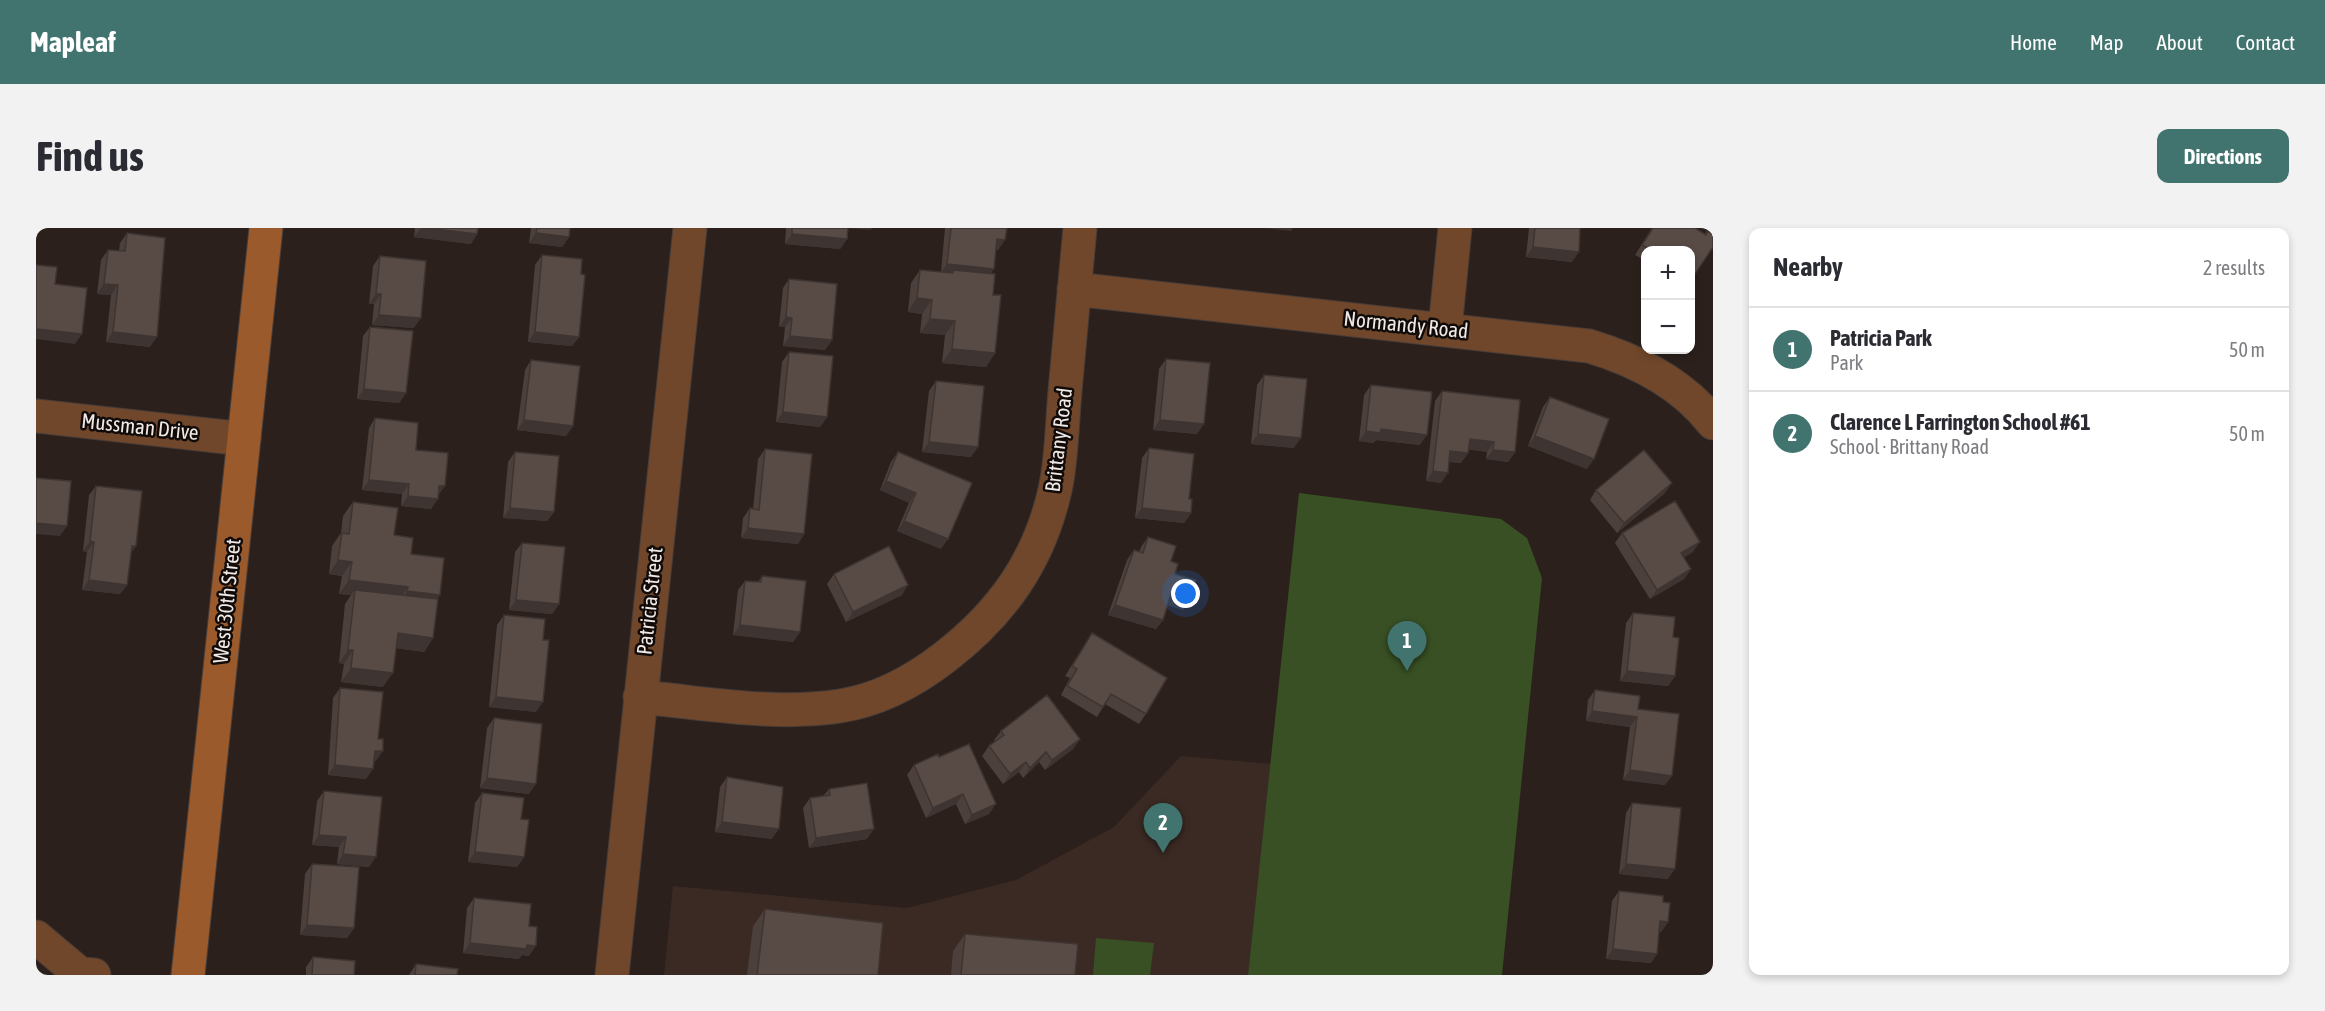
<!DOCTYPE html>
<html lang="en">
<head>
<meta charset="utf-8">
<style>
  :root { --surface:#fff; --page:#f2f2f3; --text:#2b2b33; --muted:#7c7c81; --line:#e1e1e2; --accent:#42746f }
  body { margin:0; font-family:"Asap Condensed",sans-serif; background:var(--page); color:var(--text) }
  .controls { position:absolute; right:18px; top:18px; display:grid; overflow:hidden; border-radius:12px; box-shadow:0 3px 9px #0003 }
  .controls button { width:54px; height:54px; display:grid; place-items:center; padding:0; border:0; border-bottom:2px solid var(--line); background:var(--surface); color:var(--text); font:30px sans-serif }
  .you { position:absolute; left:1150px; top:366px; width:21px; height:21px; margin:-15px; border:4px solid #fff; border-radius:50%; background:#1a73e8; box-shadow:0 0 0 9px #1a73e833 }
  .badge { display:grid; place-items:center; width:39px; height:39px; border-radius:50%; background:var(--accent); color:#fff; font-size:20px; font-weight:700 }
  .pin { position:absolute; translate:-50% -50px; filter:drop-shadow(0 2px 3px #0008) }
  .pin::after { content:''; position:absolute; top:32px; width:21px; height:18px; background:inherit; clip-path:polygon(0 0,100% 0,50% 100%) }
  .list { margin:0; padding:0; list-style:none }
  h2 { display:flex; justify-content:space-between; align-items:center; height:78px; margin:0; padding:0 24px; font-size:26px }
  h2 small { font-size:20px; font-weight:400; color:var(--muted) }
  .list li { display:grid; grid-template-columns:39px 1fr auto; gap:18px; align-items:center; box-sizing:border-box; height:84px; padding:0 24px; border-top:2px solid var(--line) }
  .list b { display:block; font-size:22px; white-space:nowrap }
  .list p { margin:0; font-size:20px; white-space:nowrap; color:var(--muted) }
  .list em { font-size:20px; font-style:normal; color:var(--muted) }
  .map { position:relative; flex:none; width:1677px; height:747px; overflow:hidden; border-radius:12px }
  header { display:flex; align-items:center; gap:36px; box-sizing:border-box; height:84px; padding:0 30px; background:var(--accent); color:#fff }
  header strong { font-size:28px }
  nav { display:flex; gap:33px; margin-inline-start:auto; font-size:21px }
  .intro { display:flex; align-items:center; justify-content:space-between; box-sizing:border-box; height:144px; padding:0 36px }
  h1 { margin:0; font-size:42px }
  .button { padding:15px 27px; border-radius:12px; background:var(--accent); color:#fff; font-size:21px; font-weight:700 }
  main { display:flex; gap:36px; padding:0 36px }
  aside { flex:1; background:var(--surface); border-radius:12px; box-shadow:0 3px 9px #0003 }
  .map>svg:first-child { display:block }
  .built { fill:#3a2a23 }
  .green { fill:#395024 }
  .lines { fill:none; stroke-linecap:round; stroke-linejoin:round }
  .street-casing { stroke:#473c38; stroke-width:35 }
  .secondary-casing { stroke:#473c38; stroke-width:35 }
  .street { stroke:#70472b; stroke-width:33 }
  .secondary { stroke:#9a5a2b; stroke-width:33 }
  .wall { fill:#4c403c }
  .shaded-wall { fill:#3e3431 }
  .building { fill:#584b46; stroke:#3e3431; stroke-width:1.5 }
  .labels { text-anchor:middle; stroke-width:5; stroke-linejoin:round; paint-order:stroke }
  .street-label { font-size:21px; fill:#f0e8e5; stroke:#100b09 }
</style>
</head>
<body>
<header>
<strong>Mapleaf</strong>
<nav><a>Home</a><a>Map</a><a>About</a><a>Contact</a></nav>
</header>
<div class="intro"><h1>Find us</h1><a class="button">Directions</a></div>
<main>
<div class="map">
<svg width="1677" height="747" viewBox="0 0 1677 747">
  <rect width="100%" height="100%" fill="#2b201c"/>
  <path class="built" d="M1145,528L1235,536L1212,747H628L637,658L871,680L980,652L1078,599Z"/>
  <path class="green" d="M1263,265L1465,291L1491,310L1506,350L1466,747H1212Z
    M1060,710L1118,715L1114,747H1057Z"/>
  <g class="lines">
    <defs>
      <path id="street" d="M1038,61L1553,118C1600,132 1646,155 1677,195
        M1409,101L1419,0
        M0,188L208,211
        M604,469C670,475 738,488 804,478C843,472 878,453 909,429C966,385 1003,333 1019,262C1026,231 1026,195 1029,163C1034,109 1039,54 1044,0
        M0,709L44,746L58,747
        M576,747L654,0"/>
      <path id="secondary" d="M152,747L230,0"/>
    </defs>
    <use href="#street" class="street-casing"/>
    <use href="#secondary" class="secondary-casing"/>
    <use href="#street" class="street"/>
    <use href="#secondary" class="secondary"/>
  </g>
  <path class="wall" d="M379,0H442L441,6L435,16L378,9Z
    M495,0H534L533,9L526,19L493,15Z
    M750,0H812L811,11L804,21L749,16Z
    M909,0H971L962,22L960,21L955,46L957,67L959,125L950,139L906,135L909,107L884,105L886,86L872,84L875,55L884,42L905,44Z
    M1493,0H1544L1536,34L1490,29Z
    M1616,0H1659L1669,6L1671,3L1677,19L1654,53V22H1610V33L1599,27Z
    M91,5L114,119L70,114L75,67L61,66L65,32L72,22L83,23L84,15Z
    M506,27L545,46L543,109L536,118L492,114L499,37Z
    M344,28L378,100L336,97L338,76H333L337,38Z
    M753,51L796,112L789,122L747,118L749,99H743L747,60Z
    M334,99L370,165L363,175L321,171L327,108Z
    M753,124L791,189L784,199L740,194L746,134Z
    M1130,131L1161,206L1117,202L1123,141Z
    M495,132L537,198L530,208L481,202L489,142Z
    M1228,147L1258,220L1215,216L1221,157Z
    M900,153L935,229L886,224L893,163Z
    M1335,157L1384,217L1340,212L1337,215L1323,213L1328,167Z
    M1406,163L1479,224L1472,234L1450,231L1451,224L1433,221L1432,225L1425,235L1413,234L1405,255L1390,253L1399,173Z
    M1514,169L1551,241L1492,218L1507,179Z
    M339,190L380,222L402,268L395,281L365,278L366,266L326,262L333,200Z
    M1113,220L1153,271L1155,285L1148,295L1099,290L1106,230Z
    M729,221L768,306L762,316L705,310L707,290L714,280L717,281L722,231Z
    M479,224L518,284L511,293L467,290L472,234Z
    M862,224L905,321L861,303L873,275L844,262L855,234Z
    M60,258L95,325L91,357L84,366L46,362L51,324L47,323L53,267Z
    M1560,262L1629,265L1581,305L1554,272Z
    M317,274L358,307L375,326L404,367L401,371L397,410L388,424L360,420L347,459L305,454L308,436L303,435L309,376L315,367L303,366L306,348L293,346L296,318L305,305L307,288Z
    M1586,305L1657,324L1648,329L1655,341L1648,351L1614,371L1579,315Z
    M1112,309L1135,333L1139,346L1154,372L1147,382L1132,377L1127,392L1120,401L1072,387L1091,332L1098,322L1103,324L1105,319Z
    M486,315L523,376L516,386L473,382L479,324Z
    M798,346L866,367L810,394L791,356Z
    M726,348L764,404L757,414L697,407L702,362L709,353L722,354Z
    M1597,385L1637,409L1639,448L1632,458L1584,453L1590,395Z
    M468,387L500,484L453,479L461,397Z
    M1056,405L1110,486L1103,496L1069,476L1061,489L1025,467L1034,450L1029,448Z
    M304,460L340,533H338L330,551L292,547L297,470Z
    M1559,462L1602,481L1629,557L1587,552L1594,499L1550,493L1552,472Z
    M458,490L493,566L444,560L451,500Z
    M965,503L1044,511L1037,521L1009,542L1003,534L987,550L983,544L967,556L946,528L953,518L959,514L958,512Z
    M903,529L953,586L929,596L920,576L890,590L871,547L878,537Z
    M691,549L736,611L679,604L684,559Z
    M793,561L831,611L773,620L767,580L774,570L788,567Z
    M288,563L333,639L301,636L303,619L276,617L281,573Z
    M446,565L485,591L488,629L481,639L432,634L439,575Z
    M1596,575L1632,651L1583,646L1590,585Z
    M276,636L318,700L311,710L264,707L269,646Z
    M1583,663L1627,674L1632,694L1625,704L1623,703L1615,735L1570,731L1576,673Z
    M438,670L493,698V728L486,727L483,731L427,725L431,680Z
    M729,681L842,747H711L717,698Z
    M929,706L1039,747H915L917,723Z
    M277,729L318,747H270V739Z
    M380,736L421,747H373Z"/>
  <path class="shaded-wall" d="M385,0H390L441,6L435,16L378,9Z
    M813,0H836L835,2Z
    M1227,0H1257L1255,3Z
    M500,5L533,9L526,19L493,15Z
    M756,6L811,11L804,21L749,16Z
    M961,11L969,12L962,22L954,21Z
    M1497,19L1543,24L1536,34L1490,29Z
    M911,36L958,41L951,51L917,45V42L913,47L904,46Z
    M68,56L82,57L75,67L61,66Z
    M340,66H345L338,76H333Z
    M881,70L896,72L886,86L872,84Z
    M343,87L385,90L378,100L336,97Z
    M750,89L756,90L749,99H743Z
    M894,91L919,93L909,107L884,105Z
    M0,101L46,106L39,116L0,111Z
    M77,104L121,109L114,119L70,114Z
    M499,104L543,109L536,118L492,114Z
    M754,108L796,112L789,122L747,118Z
    M916,121L959,125L950,139L906,135Z
    M328,161L370,165L363,175L321,171Z
    M747,184L791,189L784,199L740,194Z
    M488,192L537,198L530,208L481,202Z
    M1124,192L1168,196L1161,206L1117,202Z
    M1345,201L1391,207L1384,217L1340,212L1337,215L1323,213L1330,203Z
    M1222,206L1265,210L1258,220L1215,216Z
    M1499,208L1558,231L1551,241L1492,218Z
    M1434,211L1458,214L1451,224L1427,221Z
    M893,214L942,219L935,229L886,224Z
    M1457,222L1479,224L1472,234L1450,231Z
    M1414,223L1432,225L1425,235L1407,233Z
    M1397,243L1412,245L1405,255L1390,253Z
    M333,252L373,256L366,266L326,262Z
    M850,253L880,265L873,275L844,262Z
    M1636,255L1629,265L1581,305L1588,295Z
    M403,258H409L402,268Z
    M372,268L402,271L395,281L365,278Z
    M474,280L518,284L511,293L467,290Z
    M1106,280L1155,285L1148,295L1099,290Z
    M868,293L912,311L905,321L861,303Z
    M0,295L31,298L24,308L0,306Z
    M712,300L768,306L762,316L705,310Z
    M54,313L58,314L51,324L47,323Z
    M1664,314L1657,324L1638,335L1645,325Z
    M96,318H100L93,328Z
    M302,332L316,334L306,348L293,346Z
    M1655,341L1648,351L1614,371L1621,362Z
    M53,352L91,357L84,366L46,362Z
    M313,352L372,359L362,373L319,362L315,367L303,366Z
    M872,357L866,367L810,394L817,384Z
    M371,363L404,367L394,381L362,377Z
    M1135,366L1154,372L1147,382L1128,376Z
    M480,372L523,376L516,386L473,382Z
    M1079,377L1127,392L1120,401L1072,387Z
    M704,397L764,404L757,414L697,407Z
    M362,405L397,410L388,424L352,419Z
    M312,422H317L308,436L303,435Z
    M315,440L357,445L347,459L305,454Z
    M1591,443L1639,448L1632,458L1584,453Z
    M460,469L507,474L500,484L453,479Z
    M1556,483L1601,489L1594,499L1550,493Z
    M1044,511L1037,521L1009,542L1016,532Z
    M339,523H347L340,533L332,532Z
    M1010,524L1003,534L987,550L994,540Z
    M990,534L983,544L967,556L974,546Z
    M299,537L337,541L330,551L292,547Z
    M1594,542L1636,548L1629,557L1587,552Z
    M451,550L500,556L493,566L444,560Z
    M927,566L920,576L890,590L897,580Z
    M960,576L953,586L929,596L936,587Z
    M686,594L743,601L736,611L679,604Z
    M838,601L831,611L773,620L780,610Z
    M283,607L310,609L303,619L276,617Z
    M439,624L488,629L481,639L432,634Z
    M307,626L340,629L333,639L301,636Z
    M1590,636L1639,641L1632,651L1583,646Z
    M1624,693L1632,694L1625,704L1617,703Z
    M271,697L318,700L311,710L264,707Z
    M434,715L491,717L500,718L493,728L486,727L483,731L427,725Z
    M1577,721L1621,726L1615,735L1570,731Z"/>
  <path class="building" d="M390,0H442L441,6Z
    M501,0H534L533,9L500,5Z
    M756,0H812L811,11L756,6Z
    M915,0H971L969,12L961,11L958,41L911,36Z
    M1499,0H1544L1543,24L1497,19Z
    M1617,0H1659L1670,7L1671,3L1677,7V19L1657,49L1654,48V22H1615L1606,17Z
    M91,5L129,10L121,109L77,104L82,57L68,56L72,22L89,23Z
    M506,27L546,31L545,46L549,47L543,109L499,104Z
    M344,28L390,33L385,90L343,87L345,66H340Z
    M0,37L21,39L19,56L51,60L46,106L0,101Z
    M884,42L917,45V42L959,46L957,67H965L959,125L916,121L919,93L894,91L896,72L881,70Z
    M753,51L801,56L796,112L754,108L756,90L750,89Z
    M334,99L377,103L370,165L328,161Z
    M753,124L797,128L791,189L747,184Z
    M1130,131L1174,135L1168,196L1124,192Z
    M495,132L544,138L537,198L488,192Z
    M1228,147L1271,151L1265,210L1222,206Z
    M900,153L948,158L942,219L893,214Z
    M1335,157L1396,164L1391,207L1345,201L1344,205L1330,203Z
    M1406,163L1484,172L1479,224L1457,222L1458,214L1434,211L1432,225L1414,223L1412,245L1397,243Z
    M1514,169L1573,191L1558,231L1499,208Z
    M339,190L382,195L380,222L412,225L409,258H403L402,271L372,268L373,256L333,252Z
    M1113,220L1158,226L1153,271H1156L1155,285L1106,280Z
    M729,221L776,226L768,306L712,300L714,280L723,282Z
    M1608,222L1636,255L1588,295L1560,262Z
    M479,224L523,228L518,284L474,280Z
    M862,224L936,255L912,311L868,293L880,265L850,253Z
    M0,250L35,253L31,298L0,295Z
    M60,258L106,263L100,318H96L91,357L53,352L58,314L54,313Z
    M1639,273L1664,314L1645,325L1655,341L1621,362L1586,305Z
    M317,274L362,280L358,307L377,310L375,326L408,330L404,367L371,363L372,359L313,352L316,334L302,332L306,305L313,306Z
    M1112,309L1140,318L1135,333L1142,336L1139,346L1160,352L1154,372L1135,366L1127,392L1079,377L1098,322L1107,325Z
    M486,315L529,319L523,376L480,372Z
    M853,318L872,357L817,384L798,346Z
    M726,348L770,353L764,404L704,397L709,353L725,354Z
    M319,362L402,371L397,410L362,405L357,445L315,440L317,422H312Z
    M1597,385L1639,389L1637,409L1643,410L1639,448L1591,443Z
    M468,387L509,391L507,412H513L507,474L460,469Z
    M1056,405L1131,450L1110,486L1075,466L1067,479L1031,458L1041,441L1036,438Z
    M304,460L347,464L342,511H347V523H339L337,541L299,537Z
    M1559,462L1604,468L1602,481L1643,486L1636,548L1594,542L1601,489L1556,483Z
    M1011,467L1044,511L1016,532L1010,524L994,540L990,534L974,546L953,518L968,507L965,503Z
    M458,490L506,496L500,556L451,550Z
    M933,516L960,576L936,587L927,566L897,580L878,537L902,526L903,529Z
    M691,549L747,559L743,601L686,594Z
    M831,555L838,601L780,610L774,570L794,567L793,561Z
    M288,563L346,569L340,629L307,626L310,609L283,607Z
    M446,565L488,570L485,591L493,592L488,629L439,624Z
    M1596,575L1645,580L1639,641L1590,636Z
    M276,636L323,639L318,700L271,697Z
    M1583,663L1627,668V674L1634,675L1632,694L1624,693L1621,726L1577,721Z
    M438,670L495,676L493,698L501,699L500,718L491,717L490,721L434,715Z
    M729,681L847,695L842,747H721Z
    M929,706L1042,716L1039,747H925Z
    M277,729L319,733L318,747H276Z
    M380,736L422,741L421,747H379Z"/>
  <g class="labels">
    <g class="street-label">
      <text transform="translate(1370 97) rotate(6)" y="7">Normandy Road</text>
      <text transform="translate(104 199) rotate(6)" y="7">Mussman Drive</text>
      <text transform="translate(1023 212) rotate(-83)" y="7">Brittany Road</text>
      <text transform="translate(191 373) rotate(-84)" y="7">West 30th Street</text>
      <text transform="translate(614 373) rotate(-84)" y="7">Patricia Street</text>
    </g>
  </g>
</svg>
<div class="controls">
<button>+</button>
<button>−</button>
</div>
<div class="you"></div>
<div class="pin badge" style="left:1371px;top:443px">1</div>
<div class="pin badge" style="left:1127px;top:625px">2</div>
</div>
<aside>
<h2>Nearby<small>2 results</small></h2>
<ul class="list">
<li><span class="badge">1</span><div><b>Patricia Park</b><p>Park</p></div><em>50 m</em></li>
<li><span class="badge">2</span><div><b>Clarence L Farrington School #61</b><p>School · Brittany Road</p></div><em>50 m</em></li>
</ul>
</aside>
</main>
</body>
</html>
